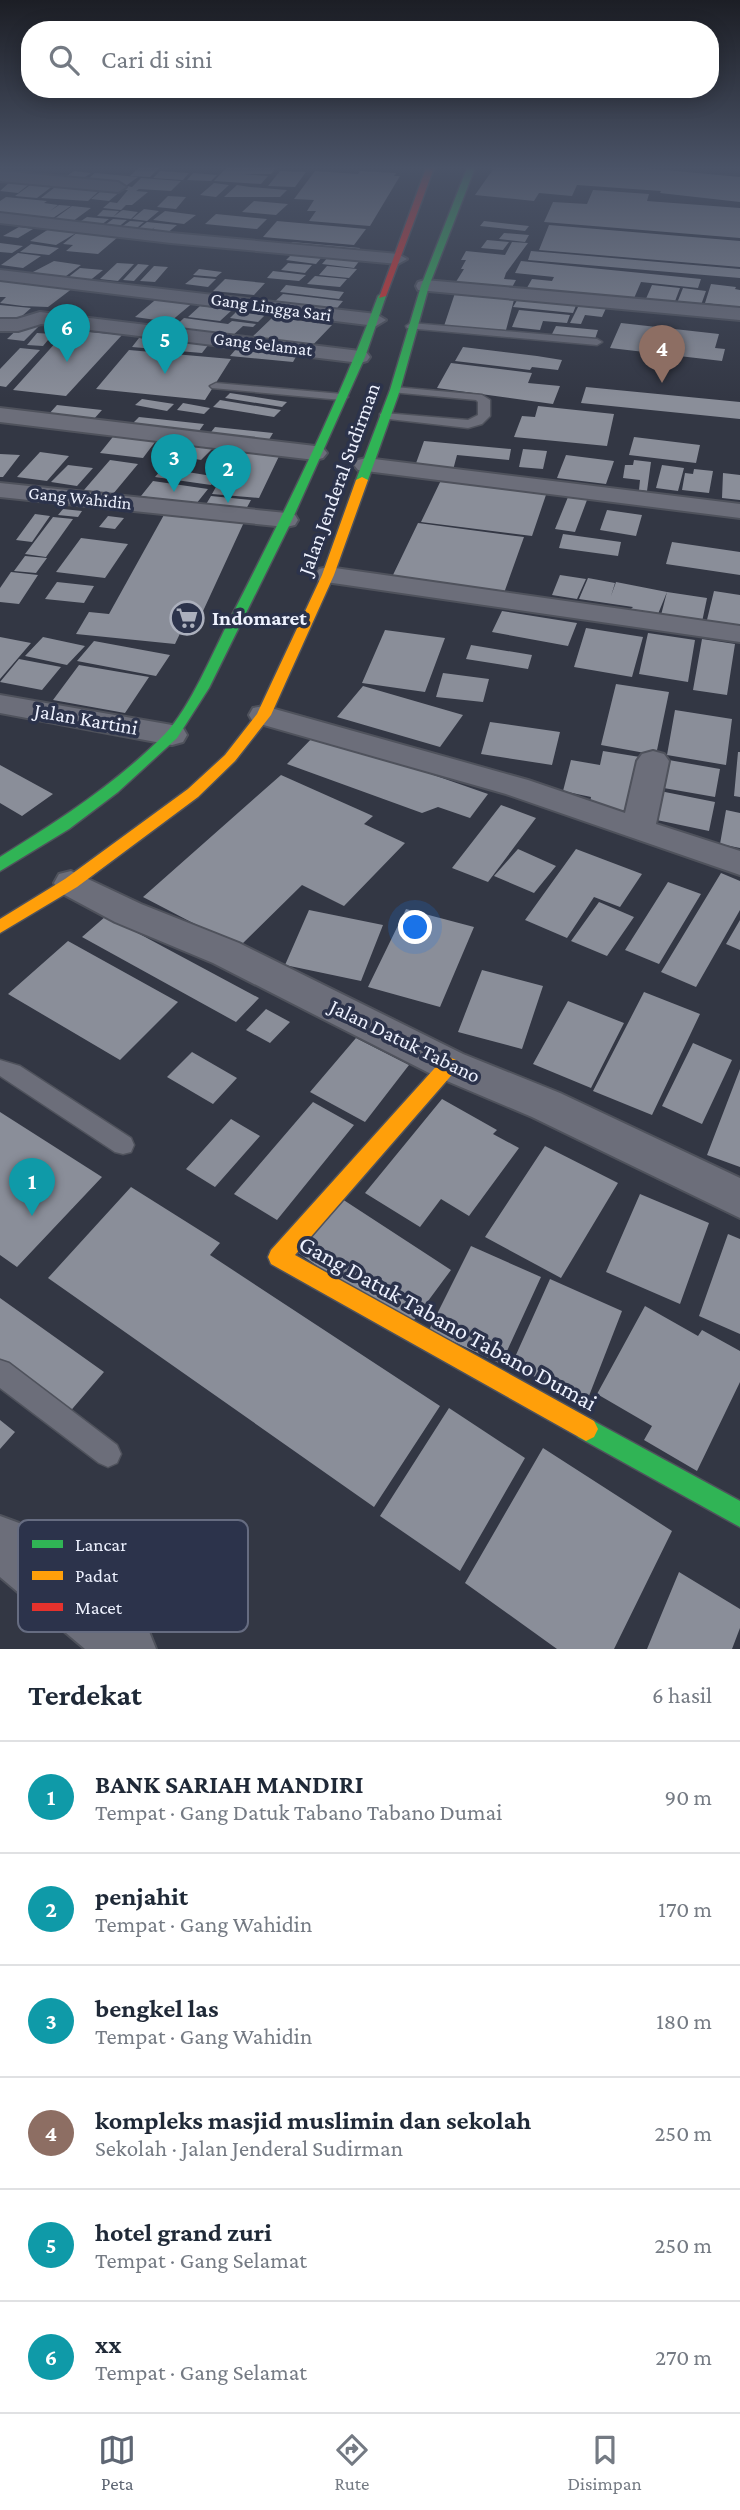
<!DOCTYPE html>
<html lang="id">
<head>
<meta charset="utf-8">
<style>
  :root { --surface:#fff; --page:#f2f2f3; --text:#1f2937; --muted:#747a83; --line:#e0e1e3; --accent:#5e6673 }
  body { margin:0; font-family:"Crimson Pro",serif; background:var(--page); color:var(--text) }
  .you { position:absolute; left:416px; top:928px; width:24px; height:24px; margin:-18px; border:5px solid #fff; border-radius:50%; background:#1a73e8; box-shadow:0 0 0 10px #1a73e833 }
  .badge { display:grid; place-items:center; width:46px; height:46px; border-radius:50%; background:var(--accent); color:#fff; font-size:23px; font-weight:700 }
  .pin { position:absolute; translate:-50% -58px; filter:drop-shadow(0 2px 4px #0008) }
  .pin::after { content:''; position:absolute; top:37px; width:24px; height:21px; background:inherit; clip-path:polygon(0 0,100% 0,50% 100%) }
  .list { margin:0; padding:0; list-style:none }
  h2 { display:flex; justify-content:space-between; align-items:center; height:91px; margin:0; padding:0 28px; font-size:30px }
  h2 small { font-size:23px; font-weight:400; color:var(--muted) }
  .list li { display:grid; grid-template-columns:46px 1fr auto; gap:21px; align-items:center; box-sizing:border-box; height:112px; padding:0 28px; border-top:2px solid var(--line) }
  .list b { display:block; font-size:26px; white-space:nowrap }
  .list p { margin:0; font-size:23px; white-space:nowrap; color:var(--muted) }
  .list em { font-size:23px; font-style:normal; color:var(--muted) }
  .icon { flex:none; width:38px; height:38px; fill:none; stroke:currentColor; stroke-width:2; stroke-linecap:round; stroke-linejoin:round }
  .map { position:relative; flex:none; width:740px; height:1649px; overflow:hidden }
  .search { position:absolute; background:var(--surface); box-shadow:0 4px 18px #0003; left:21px; right:21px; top:21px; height:77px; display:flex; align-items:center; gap:18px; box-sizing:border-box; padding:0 24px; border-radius:28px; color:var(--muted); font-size:26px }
  .sheet { height:763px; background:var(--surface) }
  nav { display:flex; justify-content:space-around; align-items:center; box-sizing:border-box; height:98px; border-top:2px solid var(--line); background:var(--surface); font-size:19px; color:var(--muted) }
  nav a { display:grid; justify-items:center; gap:4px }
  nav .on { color:var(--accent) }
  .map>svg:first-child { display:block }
  .building { fill:#8a8e99 }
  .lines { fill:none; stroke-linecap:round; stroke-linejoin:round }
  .lane-casing { stroke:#4f525c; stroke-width:3 }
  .street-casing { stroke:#4f525c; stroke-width:4 }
  .fast-casing { stroke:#4f525c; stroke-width:3 }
  .slow-casing { stroke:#4f525c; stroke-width:3 }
  .jam-casing { stroke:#4f525c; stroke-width:3 }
  .lane { fill:#6c6e7a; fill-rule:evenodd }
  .street { fill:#6c6e7a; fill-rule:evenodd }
  .fast { fill:#30b455; fill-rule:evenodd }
  .slow { fill:#ff9f0a; fill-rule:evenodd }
  .jam { fill:#e5322d; fill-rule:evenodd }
  .labels { text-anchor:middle; stroke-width:7; stroke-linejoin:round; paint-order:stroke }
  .far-street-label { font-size:18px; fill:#edf1fe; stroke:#2c334b }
  .street-label { font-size:21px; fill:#edf1fe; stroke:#2c334b }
  .poi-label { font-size:21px; font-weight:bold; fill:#edf1fe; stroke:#2c334b; text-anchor:start }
  .near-street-label { font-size:24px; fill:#edf1fe; stroke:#2c334b }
  .key { fill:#2c334b; stroke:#666c81; stroke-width:2 }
  .key-label { font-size:19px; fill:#edf1fe }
</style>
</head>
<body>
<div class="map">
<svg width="740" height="1649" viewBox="0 0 740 1649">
  <rect width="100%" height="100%" fill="#333744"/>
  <path class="building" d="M138,168H159L150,177L130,176Z
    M226,168H276L271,174H242L268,176L261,184L214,181Z
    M494,168H644L740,177V202L660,193L661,191L577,185L572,196L539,193L534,201L475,195Z
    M74,171L91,173L79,181L61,180Z
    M160,171L189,173L183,180L153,178Z
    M280,171L306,172L295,187L268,186Z
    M315,171L358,174L360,171L396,173L394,176H400L370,226L309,221L316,211H307L314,200L294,199Z
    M95,173L138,177L127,185L84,182Z
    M193,173L217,175L211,181L187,180Z
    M141,178L181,181L171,191L139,189L136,191L148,192L132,205H126L121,210L103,208L110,202L117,203L128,190H123L127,186L132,187Z
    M11,181L32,182L18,193L0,191Z
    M33,183L54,185L37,198L15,196Z
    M214,183L229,185L216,197L200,195Z
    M59,184L101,189L88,201L41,198Z
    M237,185L250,187L287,190L280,197H224Z
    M105,188L122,190L109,201L91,199Z
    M593,190L649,194L647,201L740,208V238L544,222L553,202L587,204Z
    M168,196L186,197L176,209L157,207Z
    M6,197L47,201L44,203L58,205L50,211L59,205L71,206L47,222L0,215V201Z
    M254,201L288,204L276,215L242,212Z
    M72,206L91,208L69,224L50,222Z
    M144,209L159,211L147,221L132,219Z
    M103,210L119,211L113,217L97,216Z
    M121,211L123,210L138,212L131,219L113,217Z
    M165,211L196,215L184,224L153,220Z
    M216,214L267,219L257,229L205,224Z
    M87,217L109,219L97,228L75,225Z
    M113,219L127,220L116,229L102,227Z
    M130,221L144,222L132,232L117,230Z
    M277,221L366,229L354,245L263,237Z
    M484,221L529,226L525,231L480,226Z
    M147,222L177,225L166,234L150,232L155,227L147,233L134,232Z
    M549,225L740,241V267L539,250Z
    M19,227L33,229L18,238L3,236Z
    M49,229L76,233L56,245L30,241Z
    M79,231L102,233L100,235L118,237L98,254L66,251L73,245L63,244Z
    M504,233L529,235L525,242L499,239Z
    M487,240L509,242L503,250L481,248Z
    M292,242L360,248L356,254L287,248Z
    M512,242L528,243L506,273L504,279L516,280L510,291L454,285L464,269H461L466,260H461L466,251L505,255Z
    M0,243L23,246L12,253L0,252Z
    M31,244L59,248L49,255L20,252Z
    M531,251L740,269V278L528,260Z
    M18,253L41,256L23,268L1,265Z
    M293,253L322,257L316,264L286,260Z
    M329,256L360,260L354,268L322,264Z
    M54,261L81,265L62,279L31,273Z
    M521,261L701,279L698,288L641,282L632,303L524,293L532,279L552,281L554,277L515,273Z
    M117,263L134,264L118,281L100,279Z
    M288,263L312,265L305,273L281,270Z
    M138,264L149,265L134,281L123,280Z
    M154,266L168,267L155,282L140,281Z
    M327,266L357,269L349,278L319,275Z
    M80,268L103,270L88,282L66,279Z
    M199,269L222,272L216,277L193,275Z
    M273,271L306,275L299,281L267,278Z
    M315,276L347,279L340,287L307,284Z
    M194,277L216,279L208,287L185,284Z
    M0,278L73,288L48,307L23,306L0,303L6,297H0Z
    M225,279L265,283L254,295L213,291Z
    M711,284L736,287L735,289L740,290V307L705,303Z
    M286,285L344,292L339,299L280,292Z
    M652,285L680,288L674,304L645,301Z
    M683,288L706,291L701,305L677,303Z
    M455,293L515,296L506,330L444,326Z
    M283,294L343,301L333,313L271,305Z
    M160,296L195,301L170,322L135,317Z
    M519,297L577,303L573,313L513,307Z
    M580,303L607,306L602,317L585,315L581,324L570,323Z
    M0,305L31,308L13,324L0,322Z
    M200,306L232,310L220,321L188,317Z
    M239,309L267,313L258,322L230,318Z
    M519,310L570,315L567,323L543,321L540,330L512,327Z
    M273,317L332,325L309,349L249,340Z
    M184,318L228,324L232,321L256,324L253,327L243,326L231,337L172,329Z
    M621,323L719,334L715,348L725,349L722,361L610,348Z
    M23,324L39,326L24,341L7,339Z
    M556,326L598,330L595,339L552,334Z
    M67,330L122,335L66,396L13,390Z
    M37,333L53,334L43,346L27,345Z
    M139,338L209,344L202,353L132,347Z
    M463,347L537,356L562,360L558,370L532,367L530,370L455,361Z
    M20,348L40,350L6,387L0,386V369Z
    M236,349L297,355L293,362L230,356Z
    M129,350L231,359L205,400L96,389Z
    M451,363L532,373L528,383L560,386L553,404L437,388Z
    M586,387L740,402V419L581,403Z
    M230,393L287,402L282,407L225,398Z
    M142,399L174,404L167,411L135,405Z
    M220,400L281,410L274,417L213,407Z
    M183,403L210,408L204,414L177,410Z
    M57,405L102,410L93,420L48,415Z
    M538,406L614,414L607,446L514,437L522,416L535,417Z
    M139,417L204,424L199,431L132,424Z
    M215,427L273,433L267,443L208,436Z
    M116,433L158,438L143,458L100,453Z
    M634,437L700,445L696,463L629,455Z
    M169,439L214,447L201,460L155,452Z
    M424,441L511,449L509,460L457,455L453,470L415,466Z
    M237,449L281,452L259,498L212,494Z
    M523,449L547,451L543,469L519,467Z
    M40,452L69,456L47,481L17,477Z
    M0,454L20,455L3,477H0Z
    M566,455L614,461L606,484L557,478Z
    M110,460L138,464L113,494L84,490Z
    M634,460L651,462L647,491L639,490L640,480L623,478L625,465H633Z
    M68,465L93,468L77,486L51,482Z
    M662,465L684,468L678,491L656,488Z
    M163,468L218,477L211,485L155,477Z
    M694,469L713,471L709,493L682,490L685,473L693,474Z
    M723,473L740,475V500L722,498Z
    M443,476L548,489L532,536L421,522Z
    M153,481L208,489L196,504L141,496Z
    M211,496L251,500L245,511L205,506Z
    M568,497L587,500L575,532L555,529Z
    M63,509L82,511L78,517L58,515Z
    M607,510L642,515L636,536L600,530Z
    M165,513L245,520L198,622L186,621L175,644L76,634L89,612L109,614Z
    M35,514L50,516L32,542L16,540Z
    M108,516L124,518L115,529L99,527Z
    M53,517L73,519L46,557L25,554Z
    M418,523L524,537L504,593L392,577Z
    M563,534L621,542L618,556L559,548Z
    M81,538L128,544L105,578L56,572Z
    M672,542L740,552V575L666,564Z
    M25,556L47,558L36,573L14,571Z
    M11,572L38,575L19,604L0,602V588Z
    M560,575L586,579L577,599L552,595Z
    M588,578L615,583L611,596L616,582L667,592L658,614L631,609L633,607L579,599Z
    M57,582L94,586L84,603L45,599Z
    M714,591L740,595V630L706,624Z
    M667,592L707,598L702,622L661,615Z
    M502,611L577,623L568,646L492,632Z
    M586,628L643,637L632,677L574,667Z
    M385,630L445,638L425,692L362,683Z
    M648,633L695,640L688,682L639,674Z
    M0,637L31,643L0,679Z
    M43,637L85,646L67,665L25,656Z
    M702,639L735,644L727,695L693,690Z
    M94,641L170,655L156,676L77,661Z
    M471,645L532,655L528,669L466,659Z
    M19,659L61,667L42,690L0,682Z
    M79,665L149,677L125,713L53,700Z
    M443,673L489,679L483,702L436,697Z
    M616,684L669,692L656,755L601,745Z
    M363,686L463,715L440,747L337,717Z
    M675,710L732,719L726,765L667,755Z
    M490,722L560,732L552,765L481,754Z
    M316,734L488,794L470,818L438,807L422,813L287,764Z
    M603,751L646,758L635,815L589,807L591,797L563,791L571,760L600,765Z
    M738,752H740V797L734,796Z
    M663,759L720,769L715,797L658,787Z
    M0,765L53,794L22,816L0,803Z
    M281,775L373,816L364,824L405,843L344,906L302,885L239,947L143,897Z
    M660,791L715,802L709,831L652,819Z
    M501,805L536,818L488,882L452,868Z
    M726,810L740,813V848L720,844Z
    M518,849L556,866L534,893L494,876Z
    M576,849L642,874L620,907L594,897L567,938L525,920Z
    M721,873L740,881V910L696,987L661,972Z
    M668,882L701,894L659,964L625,950Z
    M599,902L634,917L607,956L571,941Z
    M406,909L474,927L440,1007L368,987Z
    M309,910L383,925L361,981L285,965Z
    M106,916L259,998L236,1022L82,937Z
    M740,920V950L726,944Z
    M68,941L178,1002L120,1060L8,994Z
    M482,970L543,986L522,1049L458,1032Z
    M644,992L700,1014L652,1115L593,1091Z
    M568,1001L624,1023L591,1088L533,1064Z
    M266,1009L290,1022L270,1043L246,1030Z
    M356,1038L409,1065L365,1122L310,1092Z
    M693,1043L732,1060L702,1124L662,1106Z
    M192,1052L237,1078L213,1104L167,1077Z
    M740,1069V1167L707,1155Z
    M442,1099L497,1130L493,1134L519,1148L469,1216L441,1199L420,1227L365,1193Z
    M313,1102L354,1125L277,1220L234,1194Z
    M0,1112L102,1177L17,1267L0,1255Z
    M231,1119L260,1136L215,1187L186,1169Z
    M545,1146L618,1183L561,1278L485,1237Z
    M131,1187L220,1243L210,1255L440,1406L374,1507L48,1278Z
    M640,1194L709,1223L680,1304L606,1272Z
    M339,1197L451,1270L408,1328L294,1250Z
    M728,1234L740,1239V1334L699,1316Z
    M471,1246L541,1277L501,1364L429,1330Z
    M550,1279L622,1311L587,1401L511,1366Z
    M0,1298L104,1372L67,1415L0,1365Z
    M645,1306L698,1336L702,1330L740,1351V1382L697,1471L644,1440L652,1426L597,1394Z
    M449,1408L525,1458L460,1571L380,1516Z
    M0,1420L15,1432L0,1449Z
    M543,1448L672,1531L614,1649H557L465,1583Z
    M679,1572L740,1609V1628L732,1649H647Z"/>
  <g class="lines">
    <defs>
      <path id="lane" d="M411,323L597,339L602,342L597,345L407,328L406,326Z
        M216,383L342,394L348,397L342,400L212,388L210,386Z
        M395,387L482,395L490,400V416L482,424L468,428L380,418V414L384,413L468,420L478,415V402L476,400L391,392V388Z
        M0,1060L20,1066L131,1138L134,1145L131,1152L123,1154L115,1152L0,1076Z
        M0,1360L9,1363L117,1445L121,1454L117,1463L108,1467L99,1463L0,1388Z"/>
      <path id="street" d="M0,171L118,182L126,187L118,192L0,181Z
        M0,213L171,233L398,254L407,259L398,264L171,243L0,223Z
        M0,270L376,314L386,320L376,326L0,280Z
        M425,280L740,308V320L418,290L416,286L418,282Z
        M40,312L360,351L367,353L370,357L367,361L360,363L41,324L18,331H0V319H17Z
        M0,408L315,446L323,448L327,453L323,458L315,460L0,422Z
        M366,458L740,504V518L358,470L354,465L358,460Z
        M0,483L286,513L295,515L298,520L295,525L286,527L0,497Z
        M328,567L740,626V642L319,581L315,575L319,569Z
        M0,695L172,725L183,728L187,735L183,742L172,745L0,713Z
        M264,706L528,780L625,813L637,761L642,754L653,751L664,754L669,761L656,824L740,851V875L506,794L253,722L249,715L253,708Z
        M71,871L141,904L239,943L463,1054L560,1093L740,1178V1218L532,1117L435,1076L213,963L115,922L59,892L54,883L59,874Z
        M0,1516L19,1523L148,1629L156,1649H85L0,1577Z"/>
      <path id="fast" d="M467,168H475L429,286L400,390L368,480L358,482L356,480L390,390L421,286Z
        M382,293L386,296L365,357L292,520L209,688L177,738L118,792L69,829L0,871V857C58,821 117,783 165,734C190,708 213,652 230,619C284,513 337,407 378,296Z
        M586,1417L740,1501V1527L578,1437L574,1429L578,1421Z"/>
      <path id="slow" d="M362,477L368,480L334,575L271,715L235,761L198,797L77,887L0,933V919L65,879L188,789L225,755L257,714L322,575L356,480Z
        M449,1057L456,1060L458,1065L456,1070L295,1255L594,1421L598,1429L594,1437L586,1441L271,1264L268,1257L271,1250L442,1060Z"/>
      <path id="jam" d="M426,168H434L386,296L379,298Z"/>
    </defs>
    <use href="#lane" class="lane-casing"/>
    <use href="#street" class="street-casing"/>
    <use href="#fast" class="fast-casing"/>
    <use href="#slow" class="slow-casing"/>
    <use href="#jam" class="jam-casing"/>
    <use href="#lane" class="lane"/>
    <use href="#street" class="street"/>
    <use href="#fast" class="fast"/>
    <use href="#slow" class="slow"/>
    <use href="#jam" class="jam"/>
  </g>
  <linearGradient id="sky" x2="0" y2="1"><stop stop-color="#1c1e25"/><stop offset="0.42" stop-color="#4a5367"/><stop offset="1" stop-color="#4a5367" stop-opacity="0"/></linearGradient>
  <rect width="740" height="399" fill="url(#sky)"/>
  <defs>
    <symbol id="supermarket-ring" viewBox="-11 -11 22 22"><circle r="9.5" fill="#2c334b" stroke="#acb0bd" stroke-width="1.5"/><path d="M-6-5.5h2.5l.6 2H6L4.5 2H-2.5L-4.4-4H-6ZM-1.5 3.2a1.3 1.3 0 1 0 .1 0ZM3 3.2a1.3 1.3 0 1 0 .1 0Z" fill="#acb0bd"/></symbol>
  </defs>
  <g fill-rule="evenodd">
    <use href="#supermarket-ring" x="168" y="599" width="38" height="38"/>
  </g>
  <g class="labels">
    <g class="far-street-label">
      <text transform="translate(271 307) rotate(8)" y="6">Gang Lingga Sari</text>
      <text transform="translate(263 344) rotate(7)" y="6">Gang Selamat</text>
      <text transform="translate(80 498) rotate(6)" y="6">Gang Wahidin</text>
    </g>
    <g class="street-label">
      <text transform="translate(339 479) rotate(-70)" y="7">Jalan Jenderal Sudirman</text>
      <text transform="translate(86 719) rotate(10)" y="7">Jalan Kartini</text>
      <text transform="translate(405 1041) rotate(26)" y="7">Jalan Datuk Tabano</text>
    </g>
    <g class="poi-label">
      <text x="212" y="625">Indomaret</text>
    </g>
    <g class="near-street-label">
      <text transform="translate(448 1323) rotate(29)" y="8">Gang Datuk Tabano Tabano Dumai</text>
    </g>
  </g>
  <rect x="18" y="1520" width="230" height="112" rx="10" class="key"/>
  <rect x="32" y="1540" width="31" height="8" fill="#30b455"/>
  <rect x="32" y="1571" width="31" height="9" fill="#ff9f0a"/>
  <rect x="32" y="1603" width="31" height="8" fill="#e5322d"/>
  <g class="key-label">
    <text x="75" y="1551">Lancar</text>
    <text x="75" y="1582">Padat</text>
    <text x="75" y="1614">Macet</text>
  </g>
</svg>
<div class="you"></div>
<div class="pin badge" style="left:32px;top:1216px;background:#0f9aa8">1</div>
<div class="pin badge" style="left:228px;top:503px;background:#0f9aa8">2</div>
<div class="pin badge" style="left:174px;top:492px;background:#0f9aa8">3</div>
<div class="pin badge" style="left:662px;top:383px;background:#8d6e63">4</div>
<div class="pin badge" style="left:165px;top:374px;background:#0f9aa8">5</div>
<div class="pin badge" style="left:67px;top:362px;background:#0f9aa8">6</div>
<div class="search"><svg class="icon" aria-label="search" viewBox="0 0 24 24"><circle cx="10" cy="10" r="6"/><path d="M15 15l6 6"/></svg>Cari di sini</div>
</div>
<section class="sheet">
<h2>Terdekat<small>6 hasil</small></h2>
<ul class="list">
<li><span class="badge" style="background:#0f9aa8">1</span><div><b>BANK SARIAH MANDIRI</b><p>Tempat · Gang Datuk Tabano Tabano Dumai</p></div><em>90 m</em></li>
<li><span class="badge" style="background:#0f9aa8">2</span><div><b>penjahit</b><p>Tempat · Gang Wahidin</p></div><em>170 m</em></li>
<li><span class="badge" style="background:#0f9aa8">3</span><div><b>bengkel las</b><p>Tempat · Gang Wahidin</p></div><em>180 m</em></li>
<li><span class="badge" style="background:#8d6e63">4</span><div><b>kompleks masjid muslimin dan sekolah</b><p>Sekolah · Jalan Jenderal Sudirman</p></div><em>250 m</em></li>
<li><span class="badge" style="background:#0f9aa8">5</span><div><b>hotel grand zuri</b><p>Tempat · Gang Selamat</p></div><em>250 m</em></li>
<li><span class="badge" style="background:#0f9aa8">6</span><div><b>xx</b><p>Tempat · Gang Selamat</p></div><em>270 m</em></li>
</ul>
</section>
<nav>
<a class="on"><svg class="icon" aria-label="map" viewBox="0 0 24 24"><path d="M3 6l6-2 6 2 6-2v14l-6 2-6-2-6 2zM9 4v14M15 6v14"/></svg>Peta</a>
<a><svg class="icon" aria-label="directions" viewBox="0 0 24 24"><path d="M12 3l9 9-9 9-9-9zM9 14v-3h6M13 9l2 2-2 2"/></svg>Rute</a>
<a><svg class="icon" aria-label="saved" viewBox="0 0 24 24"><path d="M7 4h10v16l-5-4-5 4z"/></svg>Disimpan</a>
</nav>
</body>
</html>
